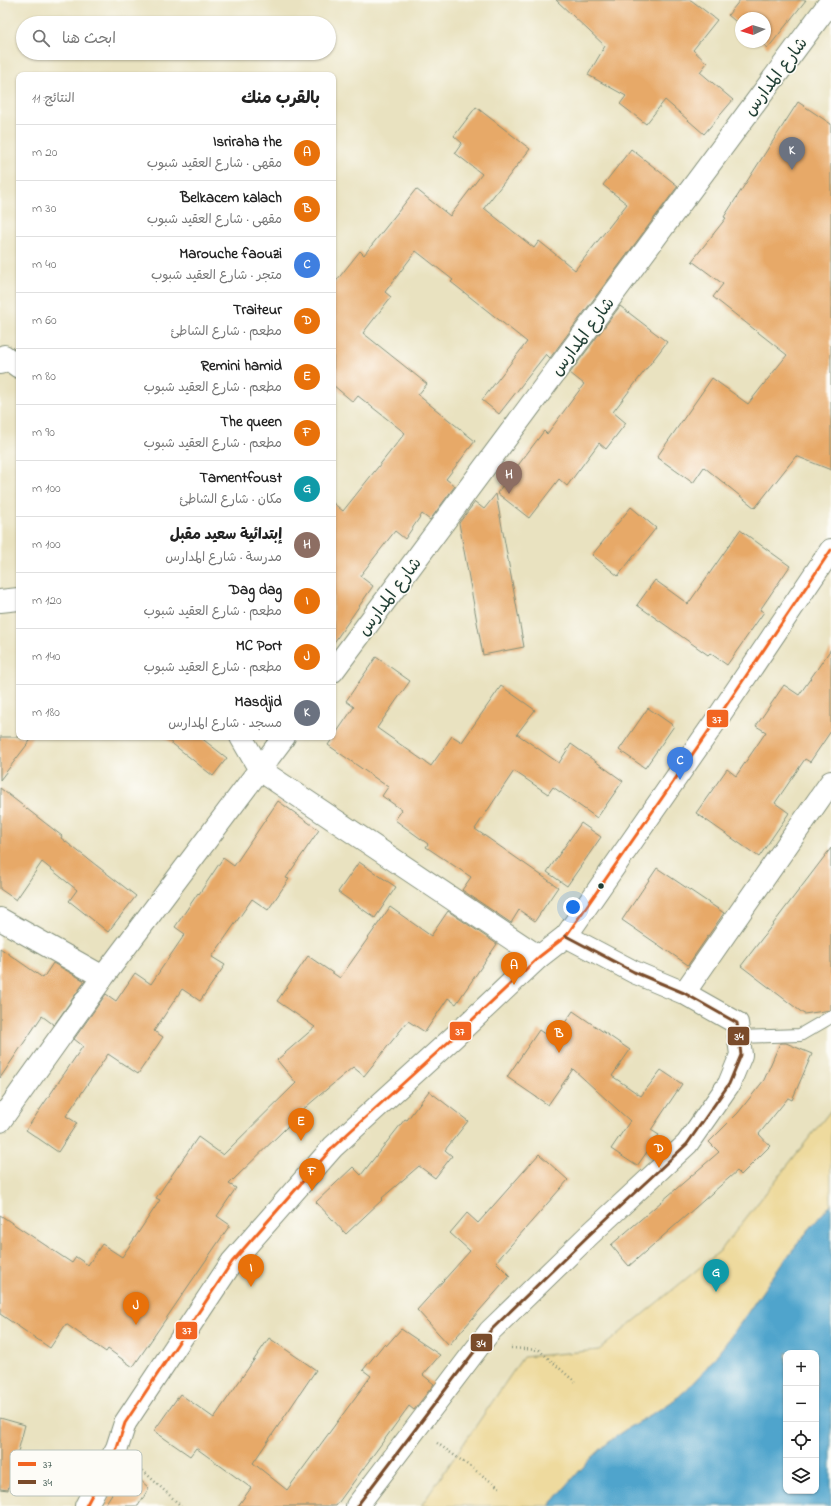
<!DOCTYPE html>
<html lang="ar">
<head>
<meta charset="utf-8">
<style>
  :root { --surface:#fff; --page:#f2f2f2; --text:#222; --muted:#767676; --line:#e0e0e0; --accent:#d1495b }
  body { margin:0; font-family:"Indie Flower","Playpen Sans Arabic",sans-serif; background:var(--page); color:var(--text); direction:rtl }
  .controls { position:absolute; right:12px; bottom:12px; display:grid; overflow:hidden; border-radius:8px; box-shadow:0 1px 3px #0004 }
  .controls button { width:36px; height:36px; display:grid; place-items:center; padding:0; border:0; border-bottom:1px solid var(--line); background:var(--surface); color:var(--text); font:20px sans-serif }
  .compass { position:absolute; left:735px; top:12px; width:36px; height:36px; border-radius:50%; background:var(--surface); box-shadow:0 1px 3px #0004; rotate:266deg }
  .you { position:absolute; left:573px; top:907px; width:14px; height:14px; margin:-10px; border:3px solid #fff; border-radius:50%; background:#1a73e8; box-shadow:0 0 0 6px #1a73e833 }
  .badge { display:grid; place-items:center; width:26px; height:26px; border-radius:50%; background:var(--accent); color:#fff; font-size:13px; font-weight:700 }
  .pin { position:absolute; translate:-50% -33px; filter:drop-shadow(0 1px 2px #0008) }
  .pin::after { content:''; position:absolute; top:21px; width:14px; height:12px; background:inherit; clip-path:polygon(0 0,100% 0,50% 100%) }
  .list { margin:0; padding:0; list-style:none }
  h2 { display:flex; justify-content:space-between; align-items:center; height:52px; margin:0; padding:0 16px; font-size:17px }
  h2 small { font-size:13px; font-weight:400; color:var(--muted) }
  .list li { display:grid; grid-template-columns:26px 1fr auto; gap:12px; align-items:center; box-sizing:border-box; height:56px; padding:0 16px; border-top:1px solid var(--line) }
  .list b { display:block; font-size:15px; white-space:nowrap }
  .list p { margin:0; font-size:13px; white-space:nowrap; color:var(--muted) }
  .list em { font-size:13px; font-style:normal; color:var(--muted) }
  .icon { flex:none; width:22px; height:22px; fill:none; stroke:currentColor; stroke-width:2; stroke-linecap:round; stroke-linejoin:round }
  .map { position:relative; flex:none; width:831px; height:1506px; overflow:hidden; direction:ltr }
  .search { position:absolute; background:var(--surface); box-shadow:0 1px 3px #0004; left:16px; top:16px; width:320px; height:44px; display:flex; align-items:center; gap:10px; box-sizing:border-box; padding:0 14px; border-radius:22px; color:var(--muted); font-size:15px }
  .panel { position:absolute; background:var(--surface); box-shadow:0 1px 3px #0004; left:16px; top:72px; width:320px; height:668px; border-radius:8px; direction:rtl }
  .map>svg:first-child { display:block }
  .sand { fill:#eeda9e; stroke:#868c69 }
  .water { fill:#50a4cc; stroke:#387080; fill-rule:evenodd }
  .building { fill:#e7a968 }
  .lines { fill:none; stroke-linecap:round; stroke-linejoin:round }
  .lane-casing { stroke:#84907a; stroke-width:14 }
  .street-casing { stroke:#84907a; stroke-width:24 }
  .secondary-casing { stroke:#84907a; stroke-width:24 }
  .path { stroke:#84907a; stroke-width:2.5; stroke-dasharray:1 3; stroke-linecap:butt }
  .lane { stroke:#fff; stroke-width:12 }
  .street { stroke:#fff; stroke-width:22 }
  .secondary { stroke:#fff; stroke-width:22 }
  .bus-1-casing { stroke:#fdfcf7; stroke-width:6 }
  .bus-2-casing { stroke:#fdfcf7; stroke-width:6 }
  .bus-1 { stroke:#f26522; stroke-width:3 }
  .bus-2 { stroke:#7a4b2a; stroke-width:3 }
  .bus-dot { fill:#1f3d34; stroke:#fdfcf7; stroke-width:1.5 }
  .labels { text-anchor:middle; stroke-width:3; stroke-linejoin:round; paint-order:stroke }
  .street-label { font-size:17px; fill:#1f3d34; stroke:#fdfcf7 }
  .key { fill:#fdfcf7; stroke:#bac3bc; stroke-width:1 }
  .key-label { font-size:11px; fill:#1f3d34 }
  .line-badge { stroke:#fdfcf7; stroke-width:1.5 }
  .badge-label { font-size:11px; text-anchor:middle; font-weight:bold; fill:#fff }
</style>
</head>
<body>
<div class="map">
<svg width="831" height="1506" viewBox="0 0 831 1506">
  <rect width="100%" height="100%" fill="#fdfcf7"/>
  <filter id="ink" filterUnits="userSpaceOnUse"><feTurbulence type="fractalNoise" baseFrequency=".025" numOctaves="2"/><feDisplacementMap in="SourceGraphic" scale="8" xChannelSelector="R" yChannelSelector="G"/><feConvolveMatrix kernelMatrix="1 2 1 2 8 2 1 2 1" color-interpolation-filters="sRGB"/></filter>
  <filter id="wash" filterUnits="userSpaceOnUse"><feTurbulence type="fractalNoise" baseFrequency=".012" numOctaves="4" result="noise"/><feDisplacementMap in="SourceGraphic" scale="16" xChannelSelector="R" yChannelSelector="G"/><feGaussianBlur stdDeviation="0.9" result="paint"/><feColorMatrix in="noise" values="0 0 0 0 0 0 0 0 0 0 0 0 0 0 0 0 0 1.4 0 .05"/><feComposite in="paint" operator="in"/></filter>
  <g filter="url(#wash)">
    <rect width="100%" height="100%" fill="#e9e2c0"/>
    <path class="sand" d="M831,1110V1204C813,1224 795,1246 779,1268C749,1309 723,1353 687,1389C667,1409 641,1418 619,1434C592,1454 571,1481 549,1506H421L523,1357L599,1350L720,1251Z"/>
    <path class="water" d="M831,1204V1506H549C571,1481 592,1454 619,1434C641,1418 667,1409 687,1389C723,1353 749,1309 779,1268C795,1246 813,1224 831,1204ZM786,1353H816V1491H786Z"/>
    <g id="blocks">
      <path class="building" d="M556,0H691L717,20L693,50L707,63L700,72L733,100L704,134L665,100L646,124L620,104L626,96L588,75L605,46Z
        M740,0H806L768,48L761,42H765V18H741V26L728,15Z
        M798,102L831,124V470L796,456L755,508L704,467L693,483L657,457L712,378L748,404L787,355L713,297L723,284L692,261L726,218L724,217Z
        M476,107L530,149L484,208L534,248L539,241L575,270L627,204L603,185L631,149L678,186L550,358L546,354L499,414L482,400L527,342L451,282L453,280L416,251L385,292L391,297L363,333L427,384L418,395L475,441L446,479L455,486L430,520L422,514L405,539L395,531L360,576L373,586L333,644V503L343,511L405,433L358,396L353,402L333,385V285L360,251L364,255L416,189L450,216L482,174L455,153L462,143L454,136Z
        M620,306L667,342L613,412L626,423L606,449L599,443L567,486L559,479L529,518L497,493L544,431L547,434L584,384L570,373Z
        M496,494L524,647L483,655L459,523L475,502L484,509Z
        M631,507L656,528L618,576L592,555Z
        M740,530L790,566L760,610L764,612L727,665L710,653L708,655L637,605L655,580L688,604Z
        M831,649V731L810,762L805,759L775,803L789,813L759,857L696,813L727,769L736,776L766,732L756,726L784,685L799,695Z
        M376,657L410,681L377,728L431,766L452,736L462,742L501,686L535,710L517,734L559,763L571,744L623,781L597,818L553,787L548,794L514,771L475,829L558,887L535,921L519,910L511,923L462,890L471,877L426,847L428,844L395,820L402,810L382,796L388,787L328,745L354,707L346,701Z
        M648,708L674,726L645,768L619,750Z
        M0,737H33L0,780Z
        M164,737H200L227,758L213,776Z
        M0,788L62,836L61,838L136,896L108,932L69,901L77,890L42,862L16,900L0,889Z
        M278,801L319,830L286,878L289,879L268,910L252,899L212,957L225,965L200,1001L182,989L154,1031L163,1037L138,1074L108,1054L66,1116L77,1123L58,1152L26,1130L83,1046L74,1039L106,994L116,1001L135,973L151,984L185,934L175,927L198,893L199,894L223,858L234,866Z
        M581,823L601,837L567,886L547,872Z
        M831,848V1010L804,1014L741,966Z
        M359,862L396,887L375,918L338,892Z
        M657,868L724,913L688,965L622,920Z
        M390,907L431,936L448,911L497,944L456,1004L448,998L425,1032L408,1021L364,1076L353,1067L287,1123L289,1125L229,1184L236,1188L217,1216L230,1225L133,1367L108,1349L106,1352L66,1324L50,1348L0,1314V1215L72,1263L76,1257L88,1265L102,1244L122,1257L160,1200L156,1198L198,1137L223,1155L296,1083L277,1060L315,1027L277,1001L308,956L340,978Z
        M0,948L43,978L53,963L85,981L54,1025L42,1016L0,1078Z
        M573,1011L630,1050L612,1076L641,1096L661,1070L682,1084L651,1130L659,1135L637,1166L611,1149L630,1121L573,1069L548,1105L507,1077L539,1030L553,1040Z
        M780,1043H786L812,1054L792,1100L788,1098L759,1134L770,1146L741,1175L737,1171L629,1266L611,1245L719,1152L709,1142L738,1113L764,1080Z
        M429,1091L468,1121L445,1150L452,1156L435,1178L419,1166L382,1198L383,1199L346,1234L316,1202L353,1167L361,1175L405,1119L407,1120Z
        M539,1154L568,1180L496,1262L510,1276L449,1345L417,1310L470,1251L450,1233L467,1213L478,1223Z
        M401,1329L440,1355L423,1375L434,1384L414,1410L409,1406L336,1506H238L251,1488L196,1448L190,1456L154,1431L180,1394L214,1418L269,1338L316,1370L253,1463L287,1490L371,1376L363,1370L384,1344L386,1346Z
        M0,1418L25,1425L8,1490L0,1489Z
        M128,1469L149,1488L138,1506H104Z"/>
    </g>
  </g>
  <g filter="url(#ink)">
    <use href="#blocks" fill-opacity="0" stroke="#84907a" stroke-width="1"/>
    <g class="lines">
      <defs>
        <path id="lane" d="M739,1037L800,1035L831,1017"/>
        <path id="street" d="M0,363L4,356L19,367
          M0,601L19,599
          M333,671L831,1
          M241,737L260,770L539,957
          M0,919L103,977
          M684,993L831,782
          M0,1121L103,977L284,737
          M357,1506L490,1331L588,1236L687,1144L729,1084L741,1055L737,1023L684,993L634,972L566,936"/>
        <path id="secondary" d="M86,1506L117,1448L125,1423L232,1262L333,1147L454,1037L539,957L566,936L717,719L831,550"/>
      </defs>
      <use href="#lane" class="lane-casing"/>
      <use href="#street" class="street-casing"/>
      <use href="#secondary" class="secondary-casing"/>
      <path class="path" d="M511,1348L539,1350L575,1382
        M437,1443L500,1488
        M137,1465L181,1506"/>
      <use href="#lane" class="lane"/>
      <use href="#street" class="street"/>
      <use href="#secondary" class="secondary"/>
      <defs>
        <path id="bus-1" d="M86,1506L117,1448L125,1423L232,1262L333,1147L454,1037L539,957L566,936L717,719L831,550"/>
        <path id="bus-2" d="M357,1506L490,1331L588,1236L687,1144L729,1084L741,1055L737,1023L684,993L634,972L566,936"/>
      </defs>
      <use href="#bus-1" class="bus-1-casing"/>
      <use href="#bus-2" class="bus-2-casing"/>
      <use href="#bus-1" class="bus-1"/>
      <use href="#bus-2" class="bus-2"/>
    </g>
  </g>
  <circle class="bus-dot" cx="601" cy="886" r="3.5"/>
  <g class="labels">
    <g class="street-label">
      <text transform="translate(775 76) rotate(-53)" y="6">شارع المدارس</text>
      <text transform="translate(582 336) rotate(-53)" y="6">شارع المدارس</text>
      <text transform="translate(389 596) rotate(-53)" y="6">شارع المدارس</text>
    </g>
  </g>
  <rect x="10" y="1450" width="132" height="46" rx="6" class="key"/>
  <rect x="18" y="1462" width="18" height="4" fill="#f26522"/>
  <rect x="18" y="1480" width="18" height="4" fill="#7a4b2a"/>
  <g class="key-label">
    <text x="43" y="1468">37</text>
    <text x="43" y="1486">34</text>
  </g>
  <g class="line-badge">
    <rect x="706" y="709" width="23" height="19" rx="4" fill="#f26522"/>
    <rect x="449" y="1021" width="23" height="20" rx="4" fill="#f26522"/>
    <rect x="727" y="1026" width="23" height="20" rx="4" fill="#7a4b2a"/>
    <rect x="175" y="1321" width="23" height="19" rx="4" fill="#f26522"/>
    <rect x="470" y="1333" width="23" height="19" rx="4" fill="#7a4b2a"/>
  </g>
  <g class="badge-label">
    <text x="717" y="723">37</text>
    <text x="460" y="1035">37</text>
    <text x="739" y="1040">34</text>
    <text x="187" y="1334">37</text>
    <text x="481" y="1347">34</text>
  </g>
</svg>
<div class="controls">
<button>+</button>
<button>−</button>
<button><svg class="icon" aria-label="locate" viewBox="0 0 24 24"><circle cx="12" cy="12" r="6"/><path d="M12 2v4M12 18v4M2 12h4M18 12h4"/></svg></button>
<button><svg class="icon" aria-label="layers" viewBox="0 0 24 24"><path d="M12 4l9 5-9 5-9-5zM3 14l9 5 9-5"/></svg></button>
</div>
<svg class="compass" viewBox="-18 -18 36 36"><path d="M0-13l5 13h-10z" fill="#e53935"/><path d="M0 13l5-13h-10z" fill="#767676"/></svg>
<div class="you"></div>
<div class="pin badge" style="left:514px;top:985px;background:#e8710a">A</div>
<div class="pin badge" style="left:559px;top:1053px;background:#e8710a">B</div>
<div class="pin badge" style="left:680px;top:780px;background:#3f7fe0">C</div>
<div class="pin badge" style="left:659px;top:1168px;background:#e8710a">D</div>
<div class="pin badge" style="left:301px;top:1141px;background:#e8710a">E</div>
<div class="pin badge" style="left:312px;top:1191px;background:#e8710a">F</div>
<div class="pin badge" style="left:716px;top:1292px;background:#0f9aa8">G</div>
<div class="pin badge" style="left:509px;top:494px;background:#8d6e63">H</div>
<div class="pin badge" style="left:251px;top:1287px;background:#e8710a">I</div>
<div class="pin badge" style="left:136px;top:1325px;background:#e8710a">J</div>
<div class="pin badge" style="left:792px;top:170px;background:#6b7280">K</div>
<div class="search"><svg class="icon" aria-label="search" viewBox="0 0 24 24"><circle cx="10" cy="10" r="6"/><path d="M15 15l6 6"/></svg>ابحث هنا</div>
<section class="panel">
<h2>بالقرب منك<small>النتائج: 11</small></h2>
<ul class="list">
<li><span class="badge" style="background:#e8710a">A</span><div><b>Isriraha the</b><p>مقهى · شارع العقيد شبوب</p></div><em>20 m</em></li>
<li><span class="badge" style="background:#e8710a">B</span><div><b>Belkacem kalach</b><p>مقهى · شارع العقيد شبوب</p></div><em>30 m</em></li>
<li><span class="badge" style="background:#3f7fe0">C</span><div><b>Marouche faouzi</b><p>متجر · شارع العقيد شبوب</p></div><em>40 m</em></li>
<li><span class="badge" style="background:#e8710a">D</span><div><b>Traiteur</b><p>مطعم · شارع الشاطئ</p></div><em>60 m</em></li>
<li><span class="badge" style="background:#e8710a">E</span><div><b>Remini hamid</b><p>مطعم · شارع العقيد شبوب</p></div><em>80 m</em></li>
<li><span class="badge" style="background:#e8710a">F</span><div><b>The queen</b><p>مطعم · شارع العقيد شبوب</p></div><em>90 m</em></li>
<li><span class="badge" style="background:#0f9aa8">G</span><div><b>Tamentfoust</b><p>مكان · شارع الشاطئ</p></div><em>100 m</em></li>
<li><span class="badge" style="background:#8d6e63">H</span><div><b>إبتدائية سعيد مقبل</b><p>مدرسة · شارع المدارس</p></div><em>100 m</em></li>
<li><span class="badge" style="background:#e8710a">I</span><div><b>Dag dag</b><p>مطعم · شارع العقيد شبوب</p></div><em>120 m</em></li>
<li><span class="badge" style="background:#e8710a">J</span><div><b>MC Port</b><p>مطعم · شارع العقيد شبوب</p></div><em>140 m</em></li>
<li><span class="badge" style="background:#6b7280">K</span><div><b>Masdjid</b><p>مسجد · شارع المدارس</p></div><em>180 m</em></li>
</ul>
</section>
</div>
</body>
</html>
